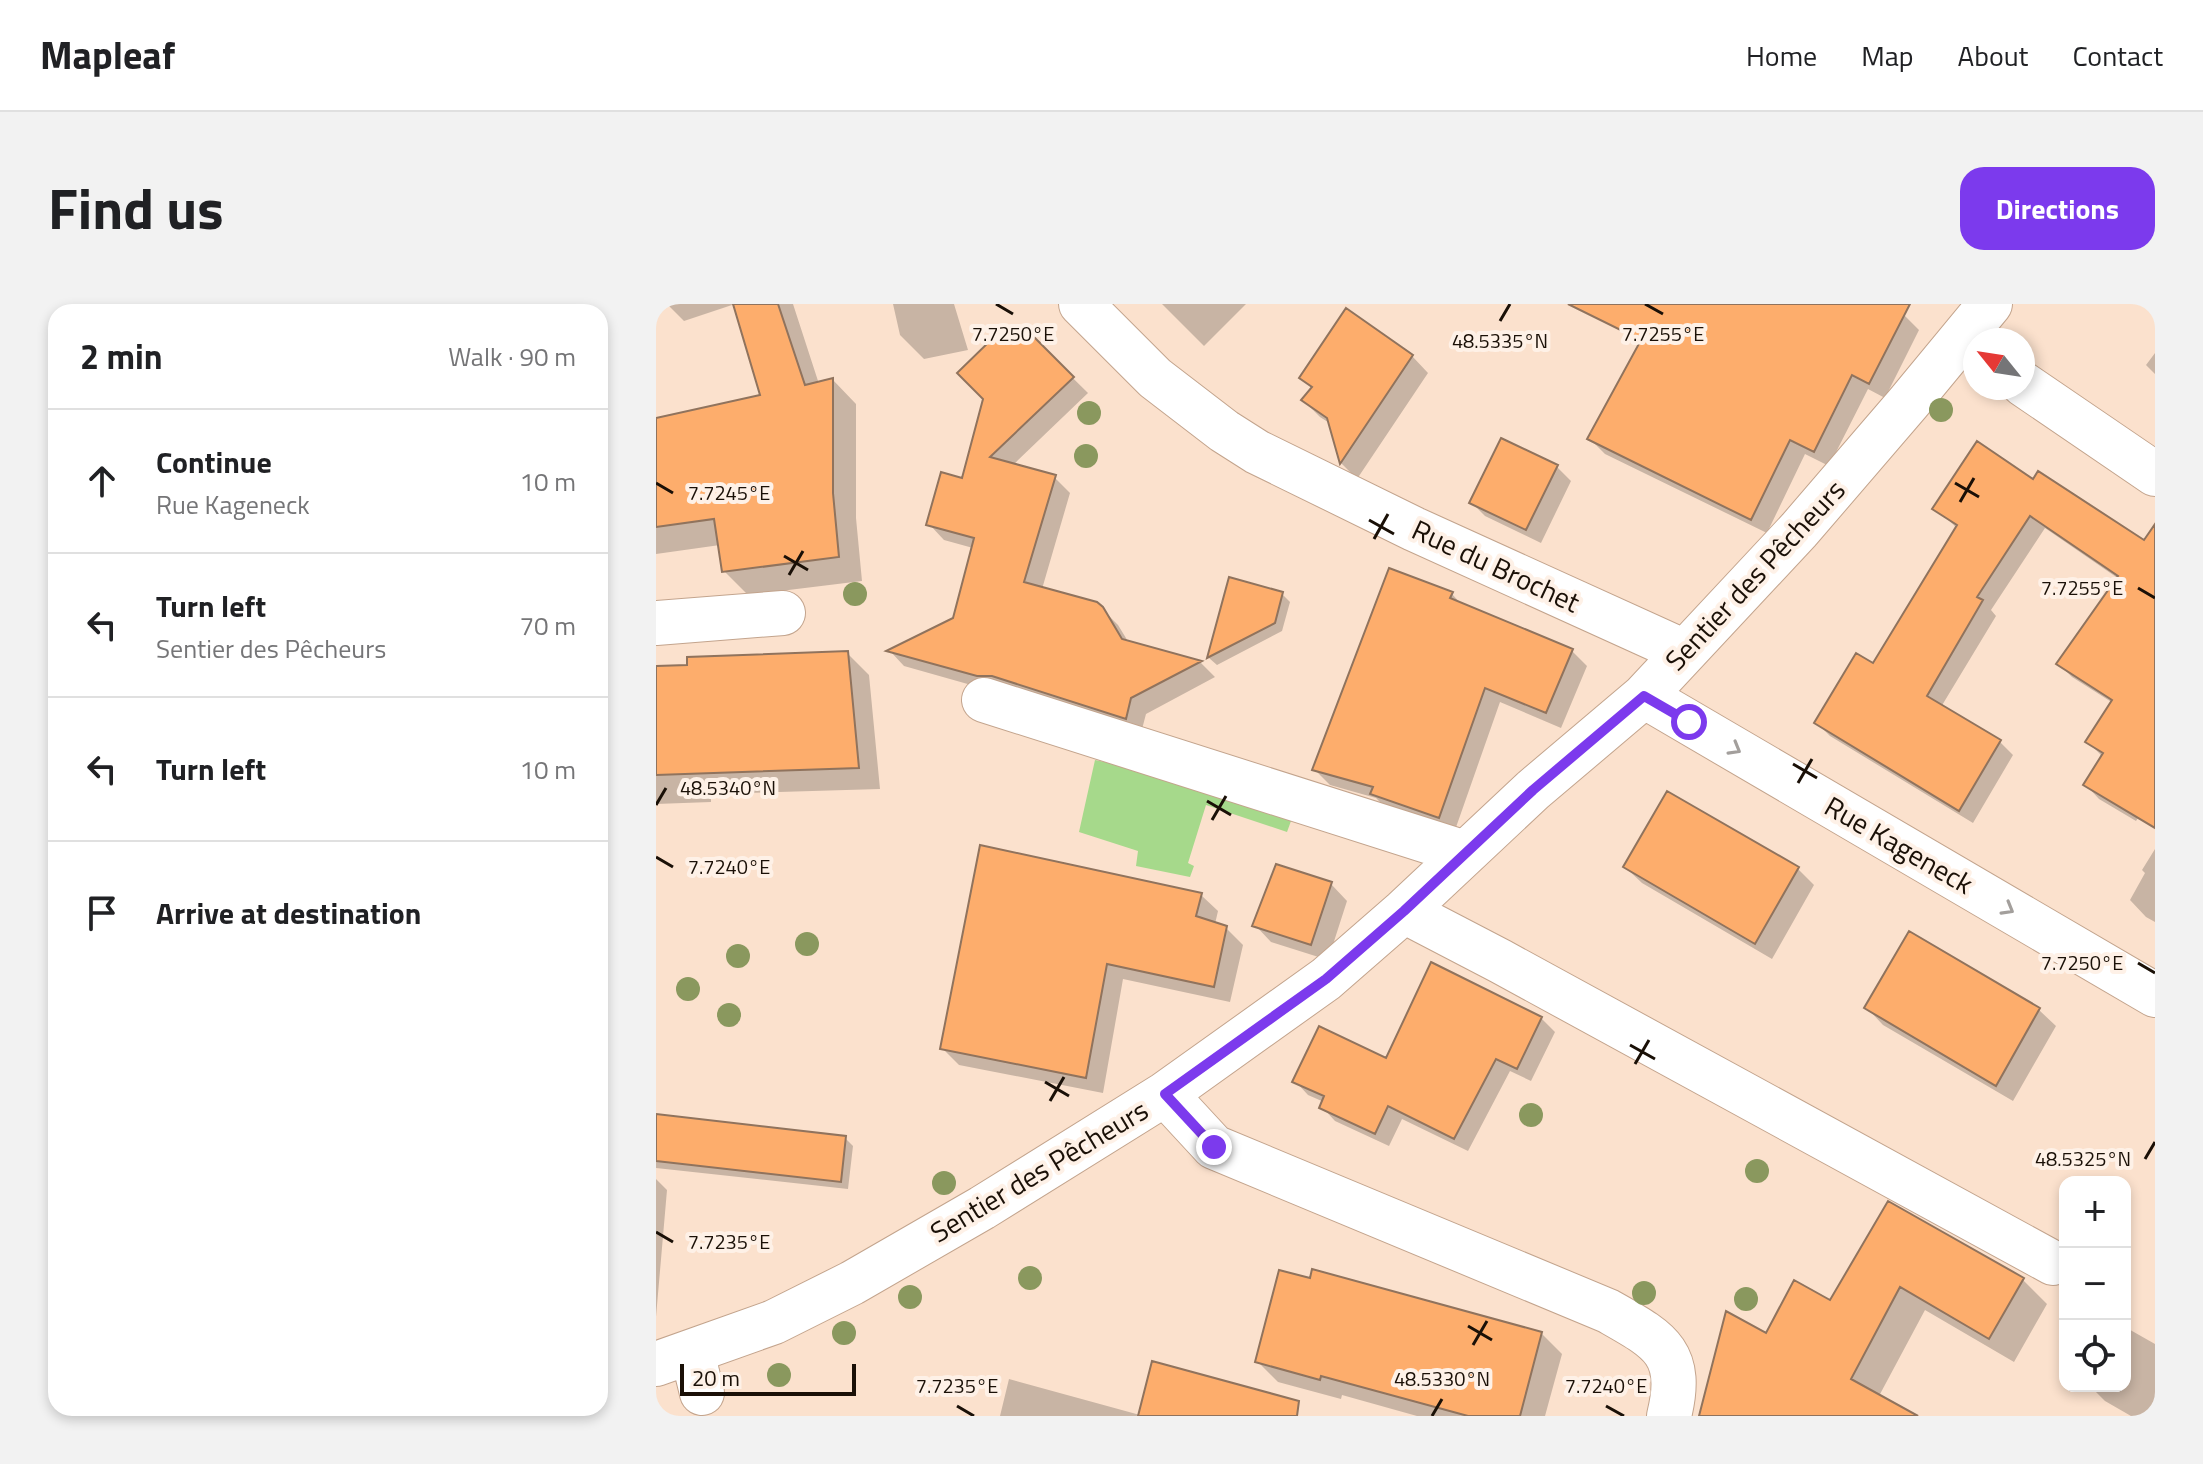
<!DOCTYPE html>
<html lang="en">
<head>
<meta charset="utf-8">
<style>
  :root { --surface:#fff; --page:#f2f2f2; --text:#202124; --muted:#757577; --line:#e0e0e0; --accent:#7c3aed }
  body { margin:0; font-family:"Titillium Web",sans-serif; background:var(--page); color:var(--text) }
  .controls { position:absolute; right:24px; bottom:24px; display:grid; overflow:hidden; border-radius:16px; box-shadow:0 4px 12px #0003 }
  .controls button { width:72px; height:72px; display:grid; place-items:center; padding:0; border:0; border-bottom:2px solid var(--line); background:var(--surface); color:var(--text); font:40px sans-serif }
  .compass { position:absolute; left:1307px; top:24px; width:72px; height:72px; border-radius:50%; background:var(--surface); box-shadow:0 4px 12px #0003; rotate:300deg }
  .scale { position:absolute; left:24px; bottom:20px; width:176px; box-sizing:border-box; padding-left:8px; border:4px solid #1a1007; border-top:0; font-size:22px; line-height:28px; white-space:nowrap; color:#1a1007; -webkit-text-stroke:6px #fef1e7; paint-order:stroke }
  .stop { position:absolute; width:24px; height:24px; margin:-18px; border:6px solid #7c3aed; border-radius:50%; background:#fff }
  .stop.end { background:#7c3aed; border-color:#fff; box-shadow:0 2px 8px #0008 }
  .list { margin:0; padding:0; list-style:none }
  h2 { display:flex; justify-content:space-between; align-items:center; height:104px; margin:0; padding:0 32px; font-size:34px }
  h2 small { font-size:26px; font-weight:400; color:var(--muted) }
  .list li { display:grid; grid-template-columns:52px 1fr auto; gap:24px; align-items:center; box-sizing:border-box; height:144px; padding:0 32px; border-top:2px solid var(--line) }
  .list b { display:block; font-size:30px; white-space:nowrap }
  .list p { margin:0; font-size:26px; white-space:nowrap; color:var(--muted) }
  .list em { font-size:26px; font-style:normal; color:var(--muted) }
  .icon { flex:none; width:44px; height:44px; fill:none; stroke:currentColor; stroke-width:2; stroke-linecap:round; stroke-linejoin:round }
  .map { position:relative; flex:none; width:1499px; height:1112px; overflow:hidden; border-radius:24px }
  header { display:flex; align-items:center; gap:48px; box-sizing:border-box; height:112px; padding:0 40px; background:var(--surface); border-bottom:2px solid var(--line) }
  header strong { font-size:38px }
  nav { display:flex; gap:44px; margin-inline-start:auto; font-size:28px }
  .intro { display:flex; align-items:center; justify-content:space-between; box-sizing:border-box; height:192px; padding:0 48px }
  h1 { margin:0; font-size:56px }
  .button { padding:20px 36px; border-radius:24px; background:var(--accent); color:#fff; font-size:28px; font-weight:700 }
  main { display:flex; gap:48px; padding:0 48px }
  aside { flex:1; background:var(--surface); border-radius:24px; box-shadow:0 4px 12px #0003 }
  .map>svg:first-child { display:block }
  .garden { fill:#a6d98b }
  .shadow { fill:#0003 }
  .building { fill:#fdad6c; stroke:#90735d; stroke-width:2 }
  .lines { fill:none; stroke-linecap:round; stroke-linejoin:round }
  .minor-casing { stroke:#c3a48d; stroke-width:46 }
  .minor { stroke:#fff; stroke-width:44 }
  .tree { fill:#8a985e }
  .oneway { stroke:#a39f9c }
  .route { stroke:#7c3aed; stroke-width:10 }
  .ticks { fill:none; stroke:#1a1007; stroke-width:3 }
  .labels { text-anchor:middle; stroke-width:8; stroke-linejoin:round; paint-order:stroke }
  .street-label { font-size:28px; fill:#1a1007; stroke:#fef1e7 }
  .ticks-label { font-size:20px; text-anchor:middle; fill:#1a1007; stroke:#fef1e7; stroke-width:8; stroke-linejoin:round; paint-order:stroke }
</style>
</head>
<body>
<header>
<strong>Mapleaf</strong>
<nav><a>Home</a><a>Map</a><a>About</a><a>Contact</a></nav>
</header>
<div class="intro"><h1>Find us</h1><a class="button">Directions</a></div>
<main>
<aside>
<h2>2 min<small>Walk · 90 m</small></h2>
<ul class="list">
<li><svg class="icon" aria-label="ahead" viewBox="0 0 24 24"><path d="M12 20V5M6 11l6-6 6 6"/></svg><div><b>Continue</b><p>Rue Kageneck</p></div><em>10 m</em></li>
<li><svg class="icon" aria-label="left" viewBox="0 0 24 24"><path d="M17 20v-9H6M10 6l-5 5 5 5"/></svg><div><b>Turn left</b><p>Sentier des Pêcheurs</p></div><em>70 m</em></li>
<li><svg class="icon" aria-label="left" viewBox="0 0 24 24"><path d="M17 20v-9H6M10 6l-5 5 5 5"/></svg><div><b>Turn left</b></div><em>10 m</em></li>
<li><svg class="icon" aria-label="arrive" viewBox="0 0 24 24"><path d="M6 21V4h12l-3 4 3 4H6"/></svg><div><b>Arrive at destination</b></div></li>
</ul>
</aside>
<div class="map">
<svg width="1499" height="1112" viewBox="0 0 1499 1112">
  <rect width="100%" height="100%" fill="#fbe1cd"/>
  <path class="garden" d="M439,456L556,480L639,506L631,528L550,501L532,559L538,562L534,573L480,562L482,547L423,528Z"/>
  <path class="shadow" d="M11,0H79L28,17Z
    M79,0H137L163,80L177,76L200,100V214L206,277L92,291L68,267L64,241L0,250V116L107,92Z
    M237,0H298L312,46L268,55L244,31Z
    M506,0H590L548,42Z
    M1005,0H1227L1248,11L1263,26L1229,94L1212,85L1173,162L1149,150L1111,229L949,150L934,135Z
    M367,25L432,89L357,161L398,173L414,189L386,285L440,299L462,321L473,339L545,359L559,373L490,410L485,429L248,362L234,347L298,315L317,244L288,236L273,220L307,176L350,42Z
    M1499,49V70L1490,61Z
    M756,52L772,69L701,175L685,159L675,120L664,113L647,96L657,85L645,74Z
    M846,137L901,163L915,177L885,239L829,212L815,198Z
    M1378,178L1499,246V486L1480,517L1443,495L1430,481L1447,453L1432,438L1457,399L1416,373L1403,360L1463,275L1389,224L1335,306L1340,312L1285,403L1344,438L1357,451L1317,519L1174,432L1161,419L1218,362L1301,224L1279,204Z
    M575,276L626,290L634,298L626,327L561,361L553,354Z
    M796,290L807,302L916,347L931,362L905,424L844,398L798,529L732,506L720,494L674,481L658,465Z
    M191,349L213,371L224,485L55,490V498L0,500V364Z
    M1499,545V618L1490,613L1474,596L1489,569L1486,566Z
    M969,563L1142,565L1158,581L1116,655L986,579Z
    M675,580L691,597L672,656L615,638L599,621Z
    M545,591L562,607L559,620L570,624L587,641L574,698L467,675L447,789L303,761L286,744Z
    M1254,630L1383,706L1400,722L1357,797L1227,721L1211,704Z
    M885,714L899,728L875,777L854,767L812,847L746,815L733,842L679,817L666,803L668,798L652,791L639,777L731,756Z
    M0,813L189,834L197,842L192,885L0,864Z
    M0,875L11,886L0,1013Z
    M1233,900L1367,976L1391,1000L1358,1058L1269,1006L1223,1092L1258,1112H1045L1111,1032L1174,998Z
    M1469,1023L1499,1040V1112H1475L1449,1097L1434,1082H1469Z
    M885,1029L906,1050L889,1112H761L686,1091L685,1095L622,1078L601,1057Z
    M353,1075L484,1111L641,1112H344Z"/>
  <path class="building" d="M77,0H122L149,81L177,74V189L183,253L66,268L58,215L0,223V114L104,91Z
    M912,0H1254L1213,80L1196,71L1158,148L1134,136L1095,216L931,135L985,36Z
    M690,4L757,51L684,160L671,114L645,96L656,83L643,74Z
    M367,22L418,73L334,153L400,171L368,278L441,298L447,303L466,335L546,357L475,394L470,415L336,372H321L230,347L297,314L318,234L270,221L285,168L306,174L327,95L301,69L339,32L349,40Z
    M845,134L902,161L870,226L813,199Z
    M1321,137L1377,175L1382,167L1488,236L1499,220V524L1427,481L1447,449L1429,438L1456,396L1400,360L1462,272L1374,212L1321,293L1327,296L1271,392L1345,436L1303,507L1158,419L1200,349L1217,359L1301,221L1276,205Z
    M733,264L797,288L794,294L917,345L890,409L829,384L783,514L714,490L717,483L656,466Z
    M573,273L627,288L619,319L551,354Z
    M192,347L203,464L0,471V362L31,361V353Z
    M1011,487L1143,563L1099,640L967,563Z
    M324,541L546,589L540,612L571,622L558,683L451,660L430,774L284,745Z
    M620,560L676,578L655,641L596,622Z
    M1253,627L1384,704L1340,782L1208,704Z
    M775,658L886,713L861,765L840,755L798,835L732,802L719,830L663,804L668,792L636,778L663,722L730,754Z
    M0,810L190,832L185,878L0,857Z
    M1232,897L1368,974L1333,1035L1244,983L1195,1075L1262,1112H1043L1070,1007L1110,1029L1138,976L1174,996Z
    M656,965L886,1028L864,1112H812L665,1072L664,1076L599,1058L623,966L654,974Z
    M496,1057L643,1097L641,1112H482Z"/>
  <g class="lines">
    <defs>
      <path id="minor" d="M425,0L499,74L568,127L601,148L758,225L1029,348
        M1367,80L1499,170
        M0,319L127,309
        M988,392L1499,691
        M328,396L809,549
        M748,607L844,657L1397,959
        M509,790L558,843L952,1007C1003,1036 1029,1048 1013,1112
        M36,1048L46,1089
        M0,1060L118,1018L196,979L326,904L509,790L670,675L748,607L877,486L988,392L1143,226L1253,98L1334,0"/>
    </defs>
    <use href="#minor" class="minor-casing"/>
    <use href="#minor" class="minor"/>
  </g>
  <g class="tree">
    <circle cx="1285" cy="106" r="12"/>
    <circle cx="433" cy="109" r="12"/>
    <circle cx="430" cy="152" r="12"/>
    <circle cx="199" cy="290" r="12"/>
    <circle cx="151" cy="640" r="12"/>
    <circle cx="82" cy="652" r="12"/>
    <circle cx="32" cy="685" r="12"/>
    <circle cx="73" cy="711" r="12"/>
    <circle cx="875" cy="811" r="12"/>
    <circle cx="1101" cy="867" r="12"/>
    <circle cx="288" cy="879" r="12"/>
    <circle cx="374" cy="974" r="12"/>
    <circle cx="988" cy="989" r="12"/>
    <circle cx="254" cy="993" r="12"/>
    <circle cx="1090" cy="995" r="12"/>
    <circle cx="188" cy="1029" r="12"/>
    <circle cx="123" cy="1071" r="12"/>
  </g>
  <defs><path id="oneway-chevron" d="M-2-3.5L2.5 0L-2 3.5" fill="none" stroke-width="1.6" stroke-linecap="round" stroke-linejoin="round" transform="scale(2)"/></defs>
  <g class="oneway">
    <use href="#oneway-chevron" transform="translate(1079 445) rotate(30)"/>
    <use href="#oneway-chevron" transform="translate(1352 605) rotate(30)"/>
  </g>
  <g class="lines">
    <path class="route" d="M558,843L509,790L670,675L748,607L877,486L988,392L1033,418"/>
  </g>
  <path class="ticks" d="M340,0L357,10M989,0L1007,10M844,17L854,0M0,179L17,189M1299,179L1323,193M1304,198L1318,174M713,216L738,230M718,235L732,210M128,252L152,266M133,271L147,247M1482,284L1499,294M1137,460L1161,474M1142,479L1156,455M551,497L575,511M0,501L10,484M556,516L570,492M0,553L17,563M1482,659L1499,669M974,741L999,755M979,760L993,736M389,778L413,792M394,797L408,773M1489,855L1499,838M0,928L17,938M812,1022L836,1036M817,1041L831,1017M301,1102L318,1112M950,1102L968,1112M776,1112L786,1095"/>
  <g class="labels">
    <g class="street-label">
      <text transform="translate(840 262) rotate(25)" y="10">Rue du Brochet</text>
      <text transform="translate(1099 271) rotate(-47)" y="10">Sentier des Pêcheurs</text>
      <text transform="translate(1243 541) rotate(30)" y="10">Rue Kageneck</text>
      <text transform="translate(383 867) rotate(-31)" y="10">Sentier des Pêcheurs</text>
    </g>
  </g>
  <g class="ticks-label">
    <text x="357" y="37">7.7250°E</text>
    <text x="1007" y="37">7.7255°E</text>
    <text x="844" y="44">48.5335°N</text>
    <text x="73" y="196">7.7245°E</text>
    <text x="1426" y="291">7.7255°E</text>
    <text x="72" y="491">48.5340°N</text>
    <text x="73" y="570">7.7240°E</text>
    <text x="1426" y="666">7.7250°E</text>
    <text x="1427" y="862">48.5325°N</text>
    <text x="73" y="945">7.7235°E</text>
    <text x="786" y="1082">48.5330°N</text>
    <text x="301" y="1089">7.7235°E</text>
    <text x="950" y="1089">7.7240°E</text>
  </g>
</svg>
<div class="controls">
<button>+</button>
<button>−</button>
<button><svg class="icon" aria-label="locate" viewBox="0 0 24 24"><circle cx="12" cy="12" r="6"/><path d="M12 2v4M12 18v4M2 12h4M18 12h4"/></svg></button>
</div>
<svg class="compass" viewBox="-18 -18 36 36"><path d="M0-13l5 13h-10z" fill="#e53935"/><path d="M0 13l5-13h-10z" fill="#757577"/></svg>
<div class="scale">20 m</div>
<div class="stop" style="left:1033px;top:418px"></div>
<div class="stop end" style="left:558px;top:843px"></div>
</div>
</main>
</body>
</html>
